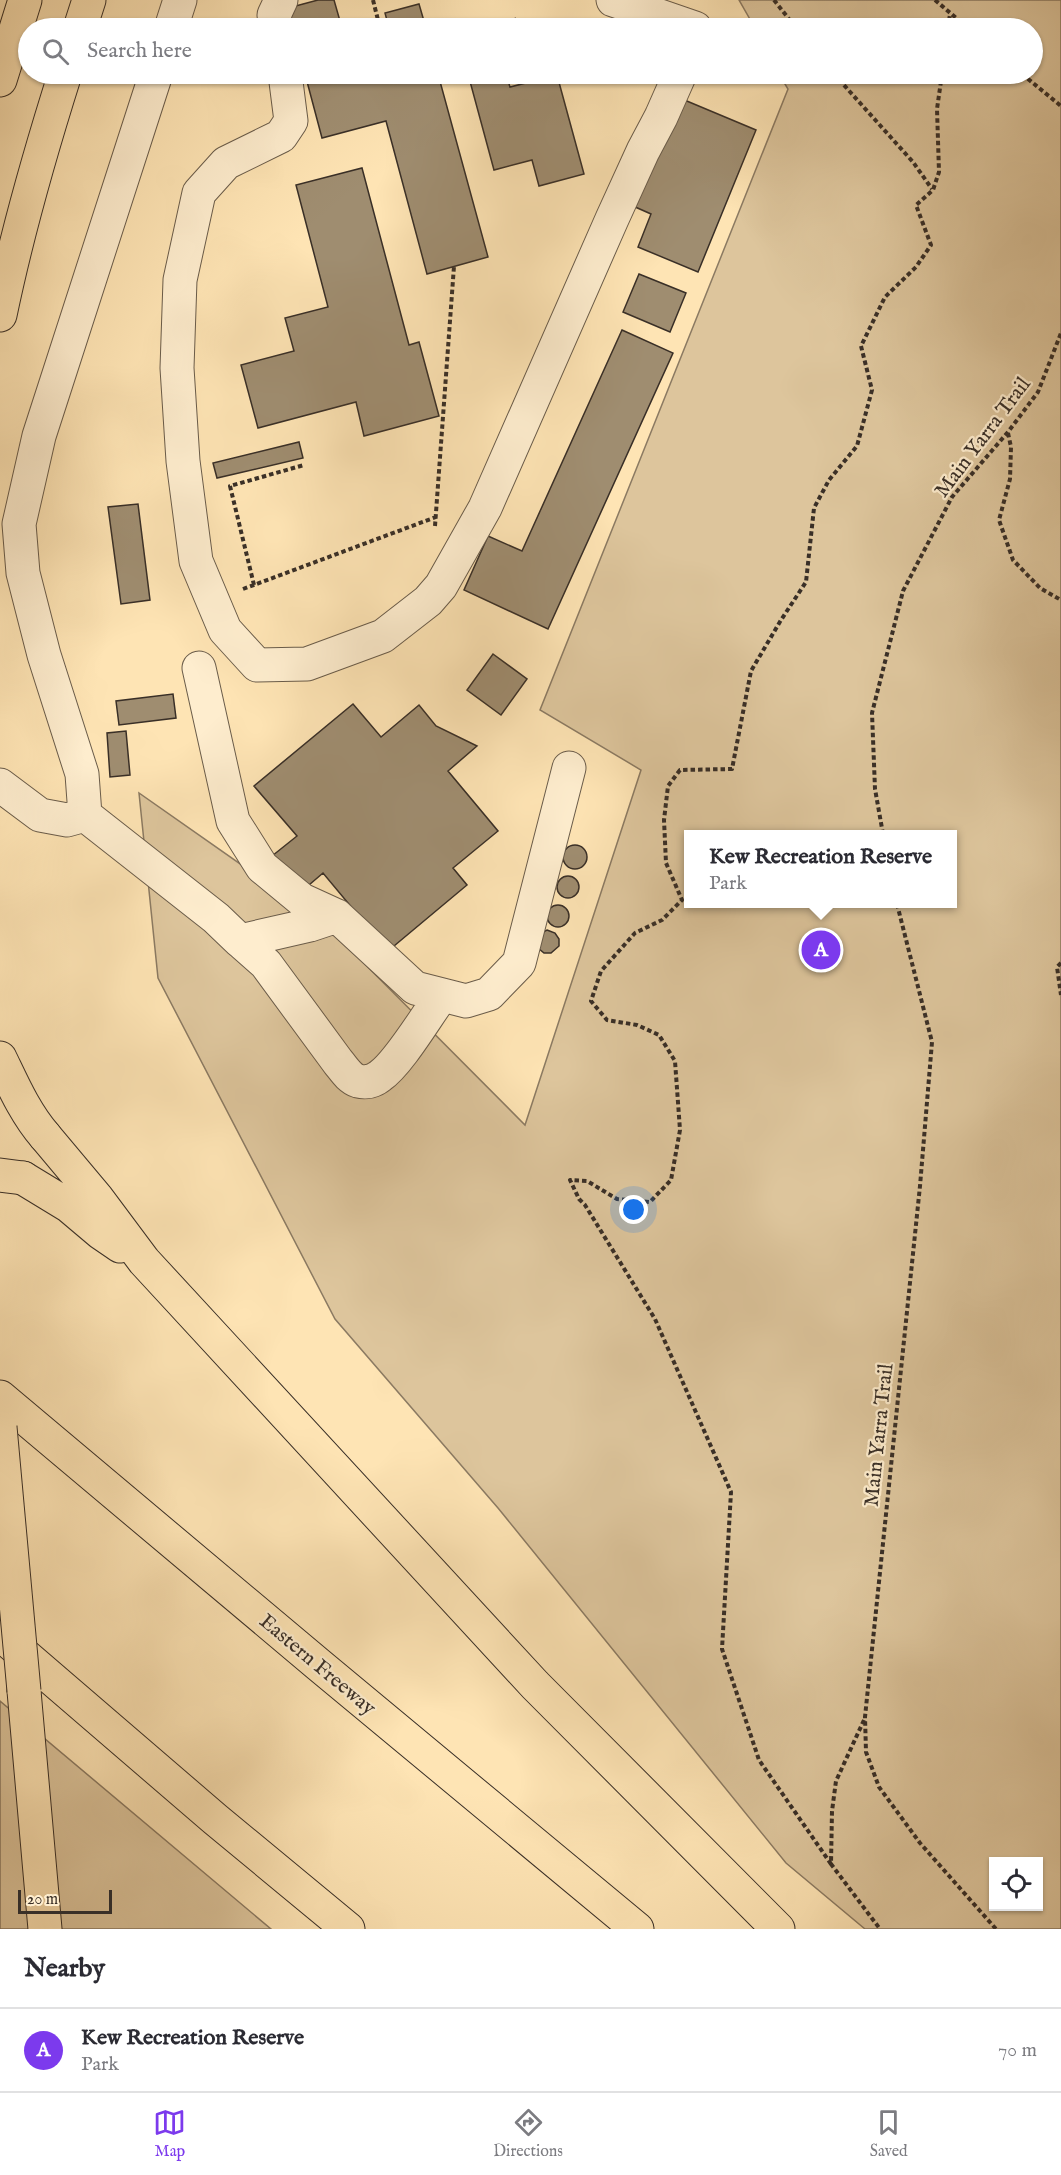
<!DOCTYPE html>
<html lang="en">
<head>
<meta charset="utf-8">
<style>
  :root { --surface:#fff; --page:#f2f2f3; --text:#2b2b33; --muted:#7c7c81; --line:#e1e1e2; --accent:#7c3aed }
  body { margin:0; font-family:"IM FELL English",serif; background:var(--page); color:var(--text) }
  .controls { position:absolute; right:18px; bottom:18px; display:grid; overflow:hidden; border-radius:0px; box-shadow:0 2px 4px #0004 }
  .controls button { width:54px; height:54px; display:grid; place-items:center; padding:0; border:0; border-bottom:2px solid var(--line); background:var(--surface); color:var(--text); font:30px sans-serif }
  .scale { position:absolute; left:18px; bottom:15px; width:94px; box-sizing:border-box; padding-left:6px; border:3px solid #392f27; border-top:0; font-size:16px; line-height:21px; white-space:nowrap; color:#392f27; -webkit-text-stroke:4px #feedce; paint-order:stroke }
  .you { position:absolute; left:634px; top:1210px; width:21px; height:21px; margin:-15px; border:4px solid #fff; border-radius:50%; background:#1a73e8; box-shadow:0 0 0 9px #1a73e833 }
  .badge { display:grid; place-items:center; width:39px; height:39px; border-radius:50%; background:var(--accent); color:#fff; font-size:20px; font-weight:700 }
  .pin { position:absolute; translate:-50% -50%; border:3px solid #fff; box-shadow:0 2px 6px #0006 }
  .popup { position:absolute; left:684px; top:830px; width:273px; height:78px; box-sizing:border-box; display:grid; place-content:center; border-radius:0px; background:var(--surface); filter:drop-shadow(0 2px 4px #0005); font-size:20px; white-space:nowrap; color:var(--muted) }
  .popup b { font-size:22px; color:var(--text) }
  .popup::after { content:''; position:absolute; left:50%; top:100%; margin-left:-12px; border:12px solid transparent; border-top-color:var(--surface) }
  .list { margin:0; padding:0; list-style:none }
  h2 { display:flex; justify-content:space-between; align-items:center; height:78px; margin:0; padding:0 24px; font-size:26px }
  h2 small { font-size:20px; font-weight:400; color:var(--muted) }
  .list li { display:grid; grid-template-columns:39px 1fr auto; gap:18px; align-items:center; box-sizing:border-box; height:84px; padding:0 24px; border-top:2px solid var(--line) }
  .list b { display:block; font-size:22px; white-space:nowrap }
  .list p { margin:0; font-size:20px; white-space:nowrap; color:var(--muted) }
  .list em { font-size:20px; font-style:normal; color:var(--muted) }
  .icon { flex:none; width:33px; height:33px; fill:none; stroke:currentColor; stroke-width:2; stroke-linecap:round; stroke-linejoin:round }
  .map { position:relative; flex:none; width:1061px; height:1929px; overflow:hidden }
  .search { position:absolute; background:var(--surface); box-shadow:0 2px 4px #0004; left:18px; right:18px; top:18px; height:66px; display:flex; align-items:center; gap:15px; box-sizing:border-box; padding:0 21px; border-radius:33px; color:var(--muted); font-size:22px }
  .sheet { height:162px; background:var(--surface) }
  nav { display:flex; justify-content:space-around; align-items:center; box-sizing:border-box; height:84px; border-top:2px solid var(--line); background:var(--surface); font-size:16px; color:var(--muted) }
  nav a { display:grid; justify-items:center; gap:3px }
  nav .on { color:var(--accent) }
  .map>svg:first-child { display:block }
  .green { fill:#ddc59c; stroke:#8b7a62; stroke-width:1.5; fill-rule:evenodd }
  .building { fill:#9f8d70; stroke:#392f27; stroke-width:1.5 }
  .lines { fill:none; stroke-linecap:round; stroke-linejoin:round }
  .minor-casing { stroke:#6a5c4a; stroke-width:35 }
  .major-casing { stroke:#392f27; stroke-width:35 }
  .highway-casing { stroke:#392f27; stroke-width:35 }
  .path { stroke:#392f27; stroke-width:4; stroke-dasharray:4.5 3; stroke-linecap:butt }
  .minor { stroke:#feedce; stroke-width:33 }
  .major { stroke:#fee4b4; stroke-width:33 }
  .highway { stroke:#fee4b4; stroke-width:33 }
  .major-bridge-casing { stroke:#392f27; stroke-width:35; stroke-linecap:butt }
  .major-bridge { stroke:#fee4b4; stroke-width:33 }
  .labels { text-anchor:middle; stroke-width:4.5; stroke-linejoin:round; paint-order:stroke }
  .street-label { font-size:21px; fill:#392f27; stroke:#feedce }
</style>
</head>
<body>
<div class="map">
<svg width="1061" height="1929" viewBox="0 0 1061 1929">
  <rect width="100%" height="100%" fill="#fee4b4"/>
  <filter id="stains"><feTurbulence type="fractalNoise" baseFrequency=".00333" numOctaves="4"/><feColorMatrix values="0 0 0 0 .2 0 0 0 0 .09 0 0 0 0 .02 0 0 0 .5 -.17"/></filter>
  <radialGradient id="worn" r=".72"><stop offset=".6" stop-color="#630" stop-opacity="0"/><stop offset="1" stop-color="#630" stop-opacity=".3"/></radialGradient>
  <path class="green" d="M739,0H1061V1929H865L786,1863L498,1508L335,1319L158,978L139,793L323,922L525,1125L641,770L540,710L788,89L779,74H1032V28H755ZM689,834H953V904H689ZM994,1862H1038V1906H994Z
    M0,1701L271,1929H0Z"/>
  <path class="building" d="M318,0H334L342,28H293L288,8Z
    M419,4L426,28H389L385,13Z
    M305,74H438L488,257L427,274L386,121L322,138Z
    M468,74H506L510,87L557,75L584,174L539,186L532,160L494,170Z
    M682,99L756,130L698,272L638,247L651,214L633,206Z
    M362,168L409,345L419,342L439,416L364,436L356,402L258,428L241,365L294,351L285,318L328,307L296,185Z
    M639,274L686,293L670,332L623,312Z
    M622,330L673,353L548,629L464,590L488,536L522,551Z
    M299,442L303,458L217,478L213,463Z
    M138,504L150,600L121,604L108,507Z
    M493,654L527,679L501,715L467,690Z
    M173,694L176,718L119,725L116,701Z
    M353,704L381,737L419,705L436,726L477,746L448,771L498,831L453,868L467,885L388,951L323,873L302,891L272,856L297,836L254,786Z
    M126,731L130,775L110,777L107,733Z
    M563 857a12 12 0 1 1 24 0a12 12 0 1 1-24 0Z
    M557 887a11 11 0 1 1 22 0a11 11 0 1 1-22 0Z
    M547 916a11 11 0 1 1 22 0a11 11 0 1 1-22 0Z
    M547,930L555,933L559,939V946L551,953H544L538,948L543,932Z"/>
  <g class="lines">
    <defs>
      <path id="minor" d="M613,0L695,28
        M171,28L180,0
        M276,28L274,15L281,0
        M285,74L291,121L281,136L226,163L199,193L180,280L177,368L183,461L196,561L225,630L257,665L307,664L383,636L428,601L441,586L485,508L612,219L643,151L661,117L680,74
        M199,668L233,821L262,867L302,900L337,916
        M0,785L40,815L67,820L85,815L82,774L44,655L23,573L19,524L39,436L156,74
        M85,815L216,918L240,941L310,925L337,916L415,988L466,1001L489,994L519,963L569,768
        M240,941L266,964L338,1062C344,1069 349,1078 358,1081C366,1083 374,1081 380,1076C399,1063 427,1015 442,995"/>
      <path id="major" d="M80,28L89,0
        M0,80L25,0
        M0,315C17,233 40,153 65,74
        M0,1058C13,1085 25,1113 45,1136
        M0,1175L23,1178
        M24,1691L45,1929"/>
      <path id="highway" d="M45,1136L97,1198L144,1261L535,1685L778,1929
        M23,1178L69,1206L101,1233L120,1246
        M0,1397L319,1665L637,1929
        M0,1634L215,1819L348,1929"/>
    </defs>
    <use href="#minor" class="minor-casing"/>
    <use href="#major" class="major-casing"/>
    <use href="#highway" class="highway-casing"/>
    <path class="path" d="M373,0L380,28
      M774,0L796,28
      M935,0L968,28
      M514,18L517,28
      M948,28L950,14
      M529,74L531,82
      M834,74L913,162L932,189
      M1022,74L1061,106
      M1008,433L1011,447L1010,479L999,520L1013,560L1040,588L1061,600
      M435,526L454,266
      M254,585L230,486L304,465
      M243,589L436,517
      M883,834L875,789L872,713L903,591L952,497L1008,432L1038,392L1061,333
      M897,904L932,1042L920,1186L865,1717L866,1752L879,1787L920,1843L996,1929
      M1061,963L1057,967L1061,995
      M864,1720L836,1781L832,1811L831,1864L880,1929
      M831,1864L759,1760L722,1649L731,1492L655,1319L585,1205L579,1199L570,1180L587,1181L617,1199L650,1202L671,1180L680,1130L675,1061L659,1035L637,1025L607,1020L591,1001L601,971L635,933L662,920L682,900L666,863L664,820L668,786L680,770L732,769L751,671L781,620L806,582L814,508L829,480L857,446L872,390L861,346L885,297L916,267L931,245L916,205L933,190L939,172L937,109L942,74"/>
    <use href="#minor" class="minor"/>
    <use href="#major" class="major"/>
    <use href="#highway" class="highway"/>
    <defs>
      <path id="major-bridge" d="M0,1427L24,1691"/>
    </defs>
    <use href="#major-bridge" class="major-bridge-casing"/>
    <use href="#major-bridge" class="major-bridge"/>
  </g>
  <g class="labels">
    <g class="street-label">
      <text transform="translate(982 437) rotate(-53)" y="7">Main Yarra Trail</text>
      <text transform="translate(878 1435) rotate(-84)" y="7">Main Yarra Trail</text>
      <text transform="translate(318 1664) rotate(40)" y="7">Eastern Freeway</text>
    </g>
  </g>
  <rect width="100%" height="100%" filter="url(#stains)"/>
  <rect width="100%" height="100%" fill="url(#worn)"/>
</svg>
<div class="controls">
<button><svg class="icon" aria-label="locate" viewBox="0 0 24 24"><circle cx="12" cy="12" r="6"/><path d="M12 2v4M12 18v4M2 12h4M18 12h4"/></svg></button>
</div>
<div class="scale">20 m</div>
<div class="you"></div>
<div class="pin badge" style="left:821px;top:950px">A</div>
<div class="popup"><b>Kew Recreation Reserve</b>Park</div>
<div class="search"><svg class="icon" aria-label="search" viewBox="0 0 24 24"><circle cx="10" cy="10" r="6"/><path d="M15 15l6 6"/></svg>Search here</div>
</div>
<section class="sheet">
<h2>Nearby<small></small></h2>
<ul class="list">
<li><span class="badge">A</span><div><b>Kew Recreation Reserve</b><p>Park</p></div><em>70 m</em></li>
</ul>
</section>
<nav>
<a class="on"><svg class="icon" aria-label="map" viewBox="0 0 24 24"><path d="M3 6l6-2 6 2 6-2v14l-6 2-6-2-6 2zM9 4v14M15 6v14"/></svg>Map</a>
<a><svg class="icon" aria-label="directions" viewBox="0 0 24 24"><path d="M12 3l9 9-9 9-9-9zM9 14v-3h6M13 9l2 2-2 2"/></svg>Directions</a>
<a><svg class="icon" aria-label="saved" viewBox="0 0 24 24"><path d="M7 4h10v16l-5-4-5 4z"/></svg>Saved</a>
</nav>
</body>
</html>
